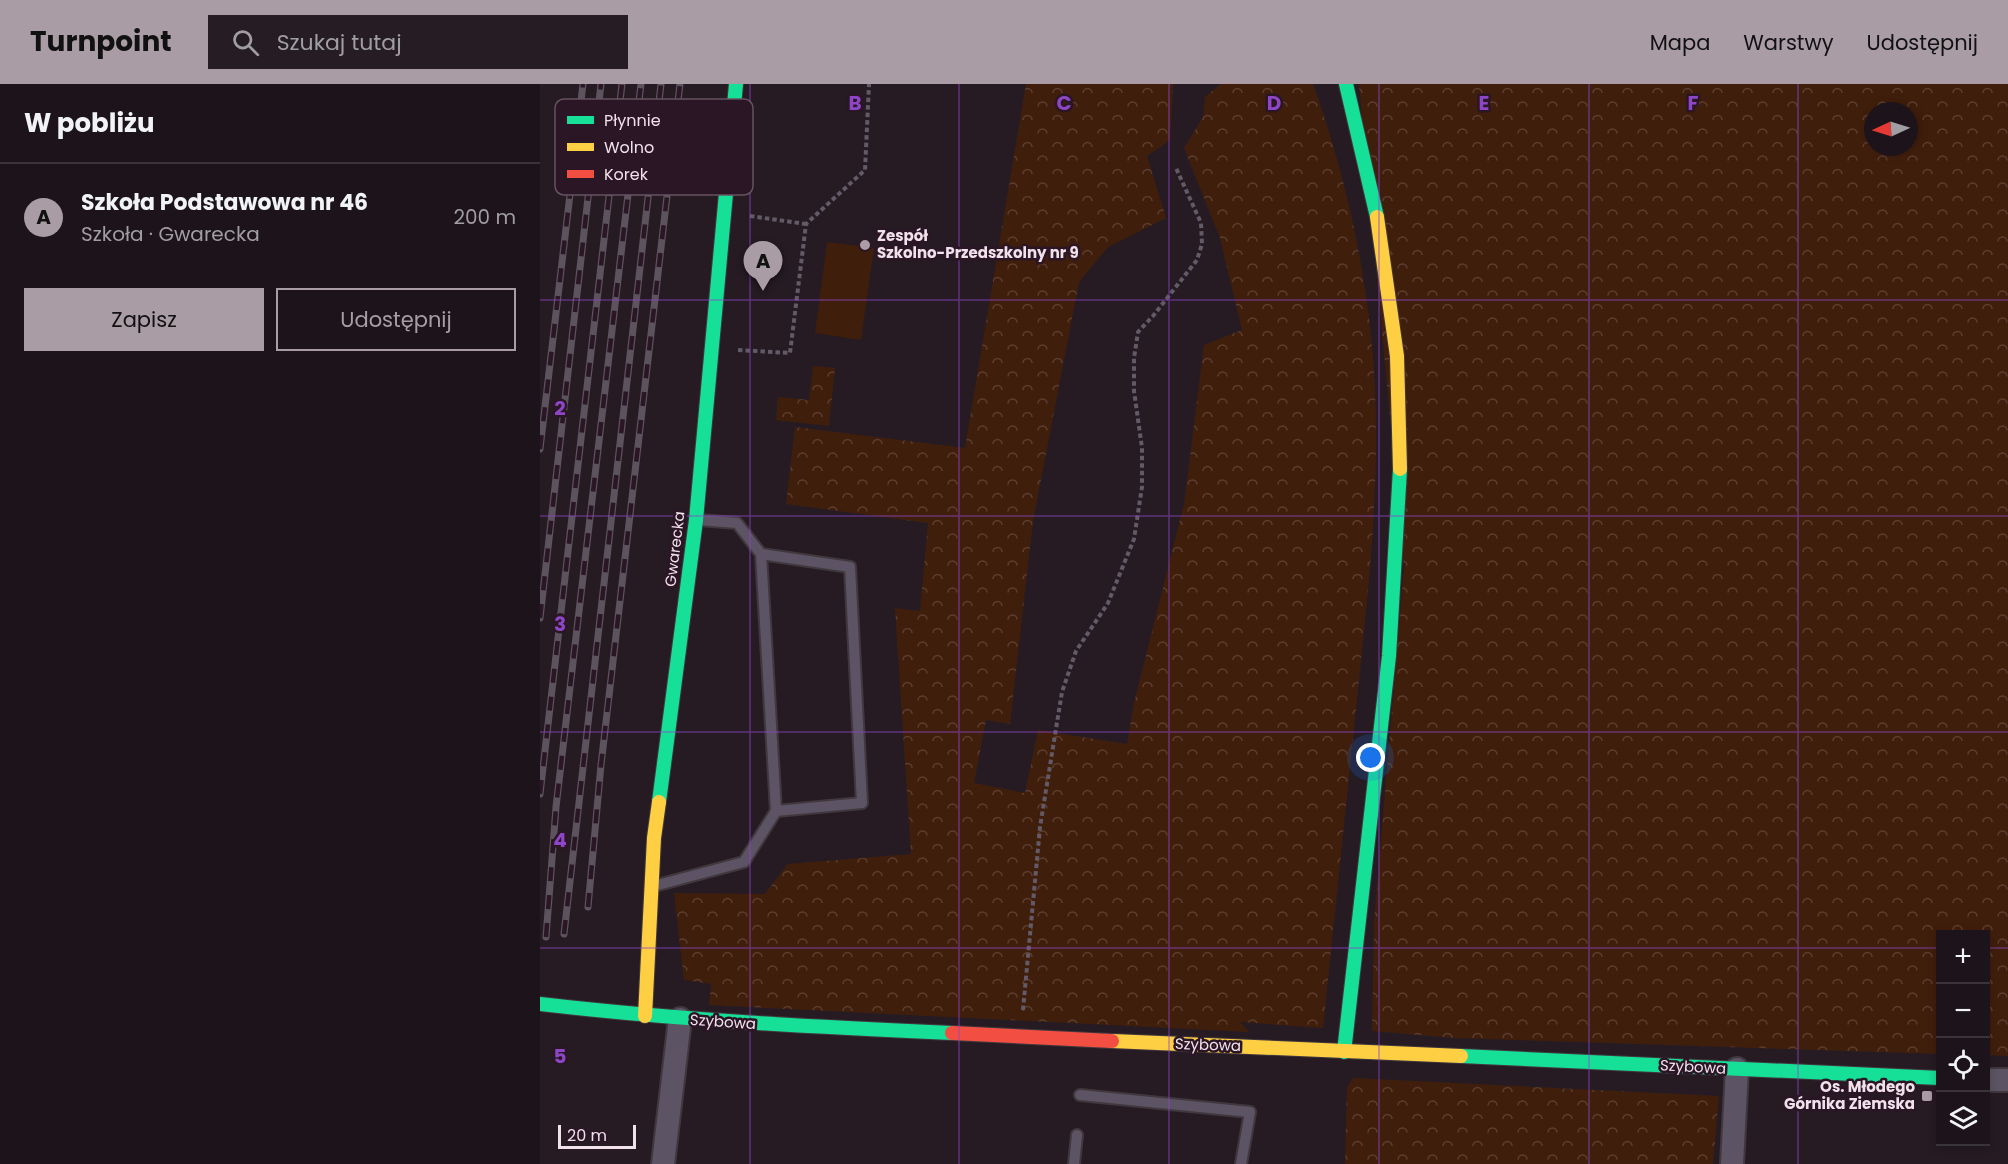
<!DOCTYPE html>
<html lang="pl">
<head>
<meta charset="utf-8">
<style>
  :root { --surface:#1c141a; --page:#251d23; --text:#f1f3f6; --muted:#a09ea2; --line:#3a3339; --accent:#a99ca5 }
  body { margin:0; font-family:Poppins,sans-serif; background:var(--page); color:var(--text) }
  .controls { position:absolute; right:18px; bottom:18px; display:grid; overflow:hidden; border-radius:0px; box-shadow:0 3px 9px #0003 }
  .controls button { width:54px; height:54px; display:grid; place-items:center; padding:0; border:0; border-bottom:2px solid var(--line); background:var(--surface); color:var(--text); font:30px sans-serif }
  .compass { position:absolute; left:1324px; top:18px; width:54px; height:54px; border-radius:50%; background:var(--surface); box-shadow:0 3px 9px #0003; rotate:266deg }
  .scale { position:absolute; left:18px; bottom:15px; width:78px; box-sizing:border-box; padding-left:6px; border:3px solid #f0e1eb; border-top:0; font-size:16px; line-height:21px; white-space:nowrap; color:#f0e1eb; -webkit-text-stroke:4px #2b1625; paint-order:stroke }
  .you { position:absolute; left:831px; top:674px; width:21px; height:21px; margin:-15px; border:4px solid #fff; border-radius:50%; background:#1a73e8; box-shadow:0 0 0 9px #1a73e833 }
  .badge { display:grid; place-items:center; width:39px; height:39px; border-radius:50%; background:var(--accent); color:#111; font-size:20px; font-weight:700 }
  .pin { position:absolute; translate:-50% -50px; filter:drop-shadow(0 2px 3px #0008) }
  .pin::after { content:''; position:absolute; top:32px; width:21px; height:18px; background:inherit; clip-path:polygon(0 0,100% 0,50% 100%) }
  .list { margin:0; padding:0; list-style:none }
  h2 { display:flex; justify-content:space-between; align-items:center; height:78px; margin:0; padding:0 24px; font-size:26px }
  h2 small { font-size:20px; font-weight:400; color:var(--muted) }
  .list li { display:grid; grid-template-columns:39px 1fr auto; gap:18px; align-items:center; box-sizing:border-box; height:108px; padding:0 24px; border-top:2px solid var(--line) }
  .list b { display:block; font-size:22px; white-space:nowrap }
  .list p { margin:0; font-size:20px; white-space:nowrap; color:var(--muted) }
  .list em { font-size:20px; font-style:normal; color:var(--muted) }
  .actions { display:flex; gap:12px; padding:18px 24px }
  .actions a { flex:1; padding:14px 0; border:2px solid var(--accent); border-radius:0px; text-align:center; font-size:21px; color:var(--accent) }
  .actions .main { background:var(--accent); color:#111 }
  .icon { flex:none; width:33px; height:33px; fill:none; stroke:currentColor; stroke-width:2; stroke-linecap:round; stroke-linejoin:round }
  .map { position:relative; flex:none; width:1468px; height:1080px; overflow:hidden }
  header { display:flex; align-items:center; gap:36px; box-sizing:border-box; height:84px; padding:0 30px; background:var(--accent); color:#111 }
  header strong { font-size:28px }
  nav { display:flex; gap:33px; margin-inline-start:auto; font-size:21px }
  .search { width:420px; height:54px; background:var(--page); display:flex; align-items:center; gap:15px; box-sizing:border-box; padding:0 21px; border-radius:0px; color:var(--muted); font-size:22px }
  main { display:flex }
  aside { flex:1; background:var(--surface) }
  .map>svg:first-child { display:block }
  .forest { fill:url(#forest-crowns); fill-rule:evenodd }
  .pitch { fill:#401e0c }
  .lines { fill:none; stroke-linecap:round; stroke-linejoin:round }
  .lane-casing { stroke:#41383e; stroke-width:14 }
  .street-casing { stroke:#41383e; stroke-width:26 }
  .fast-casing { stroke:#41383e; stroke-width:16 }
  .slow-casing { stroke:#41383e; stroke-width:16 }
  .jam-casing { stroke:#41383e; stroke-width:16 }
  .path { stroke:#625a66; stroke-width:4; stroke-dasharray:4.5 3; stroke-linecap:butt }
  .lane { stroke:#5c5464; stroke-width:10 }
  .street { stroke:#5c5464; stroke-width:22 }
  .fast { stroke:#16e098; stroke-width:14 }
  .slow { stroke:#ffcf43; stroke-width:14 }
  .jam { stroke:#f24e42; stroke-width:14 }
  .rail-casing { stroke:#5c535e; stroke-width:7 }
  .rail { stroke:#2b1625; stroke-width:4.5; stroke-dasharray:14; stroke-linecap:butt }
  .grid { fill:none; stroke:#8d47c6; stroke-width:1.5; stroke-opacity:0.55 }
  .poi-dot { fill:#a99ca5; stroke:#2b1625; stroke-width:2 }
  .labels { text-anchor:middle; stroke-width:5; stroke-linejoin:round; paint-order:stroke }
  .poi-label { font-size:15px; font-weight:bold; fill:#f0e1eb; stroke:#2b1625; text-anchor:start }
  .street-label { font-size:15px; fill:#f0e1eb; stroke:#2b1625 }
  .key { fill:#2b1625; stroke:#665360; stroke-width:1.5 }
  .key-label { font-size:16px; fill:#f0e1eb }
  .grid-label { font-size:20px; text-anchor:middle; font-weight:bold; fill:#8d47c6; stroke:#2b1625; stroke-width:5; stroke-linejoin:round; paint-order:stroke }
</style>
</head>
<body>
<header>
<strong>Turnpoint</strong>
<div class="search"><svg class="icon" aria-label="search" viewBox="0 0 24 24"><circle cx="10" cy="10" r="6"/><path d="M15 15l6 6"/></svg>Szukaj tutaj</div>
<nav><a>Mapa</a><a>Warstwy</a><a>Udostępnij</a></nav>
</header>
<main>
<aside>
<h2>W pobliżu<small></small></h2>
<ul class="list">
<li><span class="badge">A</span><div><b>Szkoła Podstawowa nr 46</b><p>Szkoła · Gwarecka</p></div><em>200 m</em></li>
</ul>
<div class="actions"><a class="main">Zapisz</a><a>Udostępnij</a></div>
</aside>
<div class="map">
<svg width="1468" height="1080" viewBox="0 0 1468 1080">
  <defs>
    <pattern id="forest-crowns" width="20" height="18" patternUnits="userSpaceOnUse" patternTransform="scale(1.5)"><rect width="20" height="18" fill="#401e0c"/><path d="M2 6a3 3 0 1 1 6 0M12 15a3 3 0 1 1 6 0" fill="none" stroke="#5c3e30"/></pattern>
  </defs>
  <rect width="100%" height="100%" fill="#261b23"/>
  <path class="forest" d="M486,0H633L630,56L607,72L626,134L568,163L539,198L493,437L470,640L446,636L434,699L485,709L498,646L587,660L594,619L644,420L664,261L702,246L680,154L644,64L663,33L665,13L681,0H773C802,81 822,166 831,252C843,366 831,482 819,596C807,712 795,828 783,944L700,938L709,948L169,921L171,900L144,896L134,809L225,810L248,780L371,770L355,524L380,527L388,439L246,420L255,343L425,364Z
    M819,0H1468V972L1446,971V850H1400V970L915,954L832,947L834,839L864,484ZM1333,27H1369V63H1333Z
    M273,282L295,284L289,342L236,336L238,313L269,316Z
    M813,994L1179,1012L1173,1080H805L807,1004Z"/>
  <path class="pitch" d="M287,158L334,164L321,256L275,249Z"/>
  <g class="lines">
    <defs>
      <path id="lane" d="M221,470L310,483L322,719L236,727
        M114,802L204,778L236,727L221,470L197,439L159,436
        M540,1011L710,1028L701,1080
        M534,1080L537,1051"/>
      <path id="street" d="M1446,996H1468
        M123,1080L140,935
        M1192,1080L1197,985"/>
      <path id="fast" d="M806,0L837,133
        M119,718L156,436L196,0
        M0,920C137,936 274,943 412,949
        M804,968L849,572L860,385
        M921,972L1400,994"/>
      <path id="slow" d="M837,133L857,272L860,385
        M105,932L114,754L119,718
        M572,957L921,972"/>
      <path id="jam" d="M412,949L572,957"/>
    </defs>
    <use href="#lane" class="lane-casing"/>
    <use href="#street" class="street-casing"/>
    <use href="#fast" class="fast-casing"/>
    <use href="#slow" class="slow-casing"/>
    <use href="#jam" class="jam-casing"/>
    <path class="path" d="M210,132L266,140
      M198,266L250,269L266,140L325,86L329,0
      M483,926L500,743L522,608L536,567L568,519L594,455L602,403V364L594,307V274L598,248L613,232L657,176L662,160L661,139L636,84"/>
    <use href="#lane" class="lane"/>
    <use href="#street" class="street"/>
    <use href="#fast" class="fast"/>
    <use href="#slow" class="slow"/>
    <use href="#jam" class="jam"/>
    <defs>
      <path id="rail" d="M0,365L43,0
        M0,534L61,0
        M0,710L82,0
        M48,823L61,681L140,0
        M24,850L121,0
        M6,853L16,723L101,0"/>
    </defs>
    <use href="#rail" class="rail-casing"/>
    <use href="#rail" class="rail"/>
  </g>
  <path class="grid" d="M210,0V1080M419,0V1080M629,0V1080M839,0V1080M1049,0V1080M1258,0V1080M0,216H1468M0,432H1468M0,648H1468M0,864H1400M1446,864H1468"/>
  <g class="poi-dot">
    <circle cx="325" cy="161" r="6"/>
    <rect x="1381" y="1006" width="12" height="12" rx="3"/>
  </g>
  <g class="labels">
    <g class="poi-label">
      <text x="337" y="157">Zespół<tspan x="337" dy="17">Szkolno-Przedszkolny nr 9</tspan></text>
      <text x="1375" y="1008" text-anchor="end">Os. Młodego<tspan x="1375" dy="17">Górnika Ziemska</tspan></text>
    </g>
    <g class="street-label">
      <text transform="translate(135 465) rotate(-83)" y="5">Gwarecka</text>
      <text transform="translate(183 938) rotate(4)" y="5">Szybowa</text>
      <text transform="translate(668 961) rotate(2)" y="5">Szybowa</text>
      <text transform="translate(1153 983) rotate(3)" y="5">Szybowa</text>
    </g>
  </g>
  <rect x="15" y="15" width="198" height="96" rx="9" class="key"/>
  <rect x="27" y="32" width="27" height="8" fill="#16e098"/>
  <rect x="27" y="59" width="27" height="8" fill="#ffcf43"/>
  <rect x="27" y="86" width="27" height="8" fill="#f24e42"/>
  <g class="key-label">
    <text x="64" y="42">Płynnie</text>
    <text x="64" y="69">Wolno</text>
    <text x="64" y="96">Korek</text>
  </g>
  <g class="grid-label">
    <text x="315" y="26">B</text>
    <text x="524" y="26">C</text>
    <text x="734" y="26">D</text>
    <text x="944" y="26">E</text>
    <text x="1153" y="26">F</text>
    <text x="20" y="331">2</text>
    <text x="20" y="547">3</text>
    <text x="20" y="763">4</text>
    <text x="20" y="979">5</text>
  </g>
</svg>
<div class="controls">
<button>+</button>
<button>−</button>
<button><svg class="icon" aria-label="locate" viewBox="0 0 24 24"><circle cx="12" cy="12" r="6"/><path d="M12 2v4M12 18v4M2 12h4M18 12h4"/></svg></button>
<button><svg class="icon" aria-label="layers" viewBox="0 0 24 24"><path d="M12 4l9 5-9 5-9-5zM3 14l9 5 9-5"/></svg></button>
</div>
<svg class="compass" viewBox="-18 -18 36 36"><path d="M0-13l5 13h-10z" fill="#e53935"/><path d="M0 13l5-13h-10z" fill="#a09ea2"/></svg>
<div class="scale">20 m</div>
<div class="you"></div>
<div class="pin badge" style="left:223px;top:207px">A</div>
</div>
</main>
</body>
</html>
